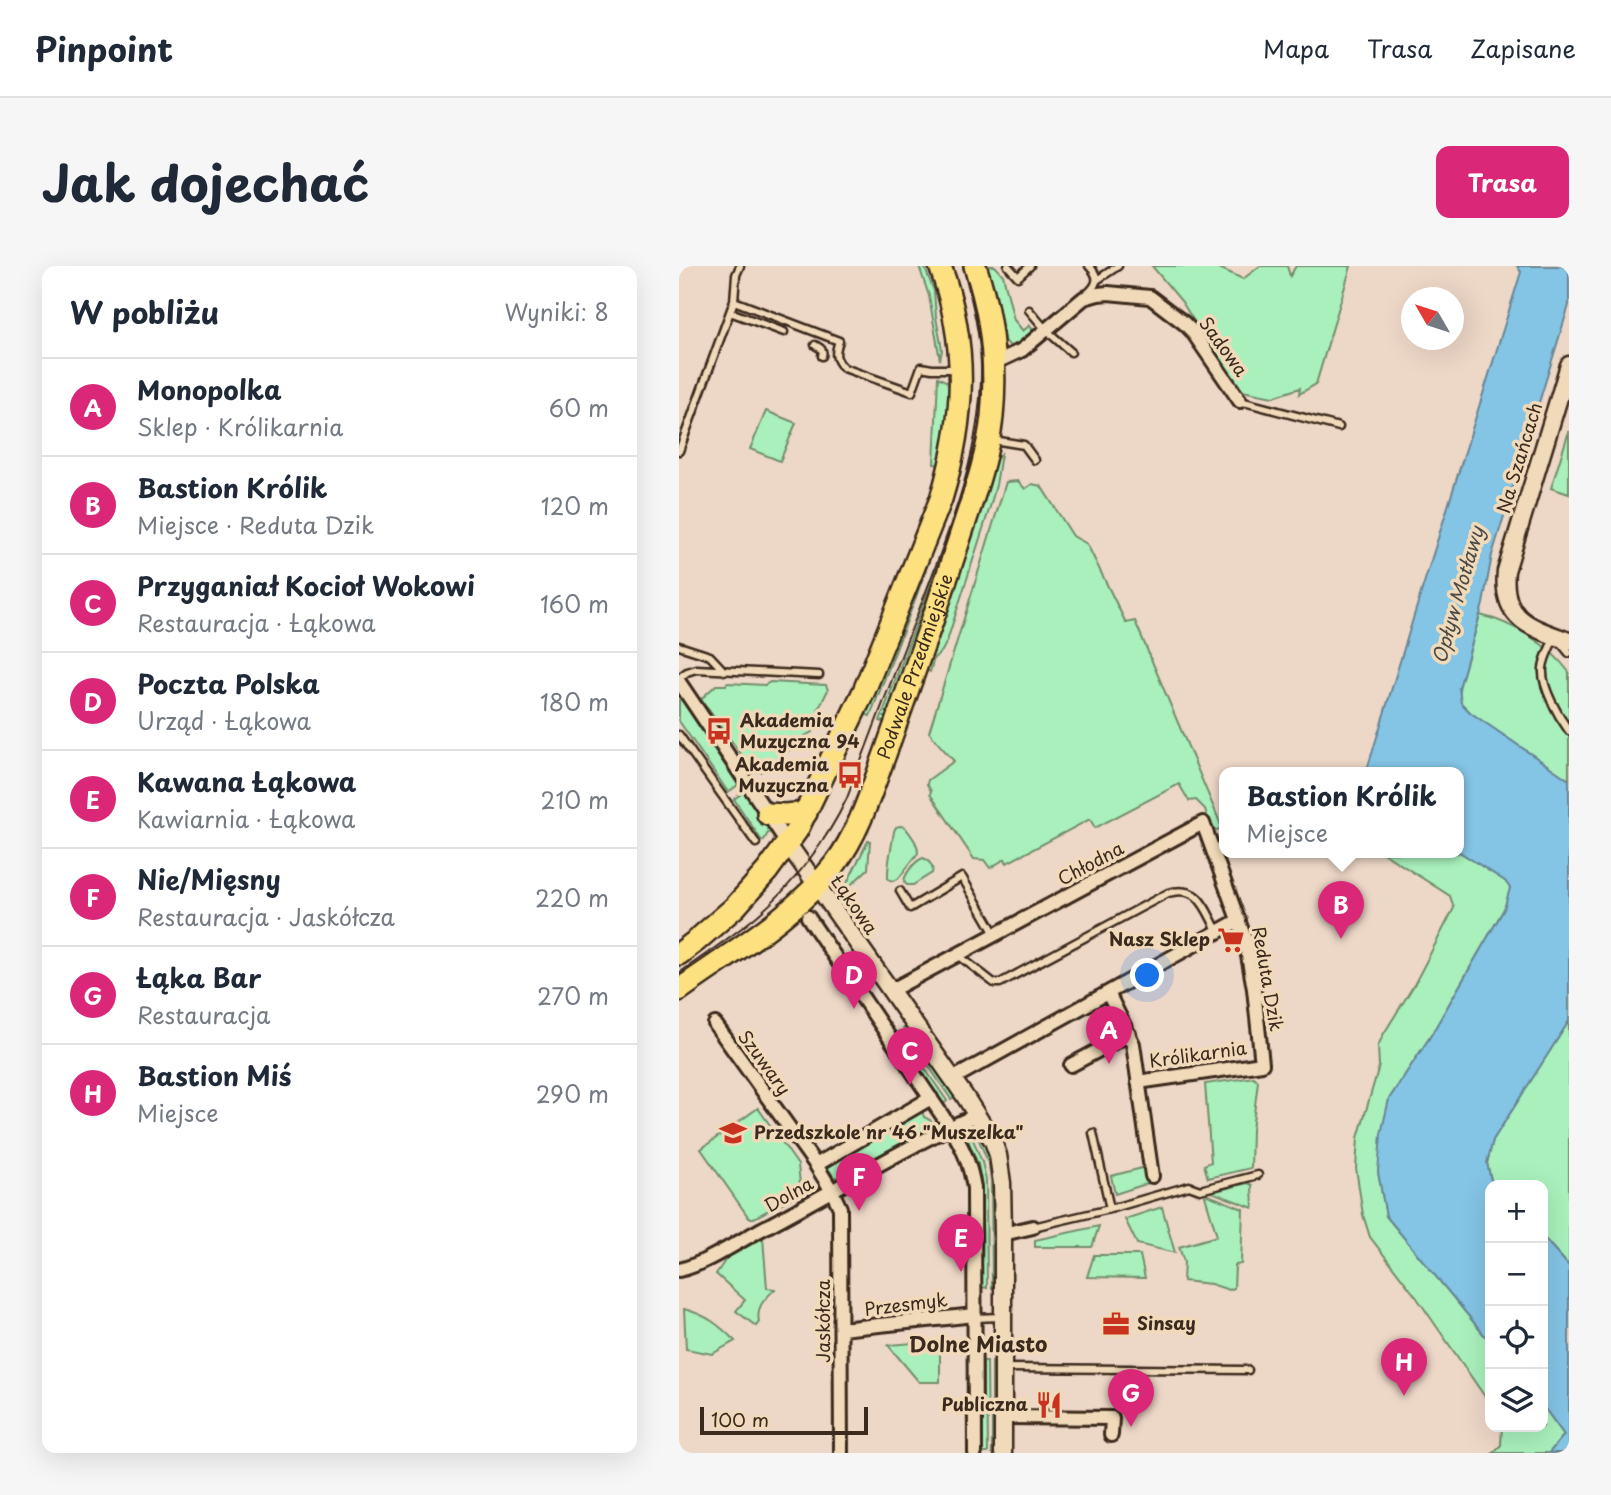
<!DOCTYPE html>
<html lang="pl">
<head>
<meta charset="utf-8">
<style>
  :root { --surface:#fff; --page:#f6f6f7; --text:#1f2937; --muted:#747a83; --line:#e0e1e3; --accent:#db2777 }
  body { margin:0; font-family:"Playpen Sans",sans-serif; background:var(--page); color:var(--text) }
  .controls { position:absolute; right:21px; bottom:21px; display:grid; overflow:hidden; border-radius:14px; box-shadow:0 7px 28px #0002 }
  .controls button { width:63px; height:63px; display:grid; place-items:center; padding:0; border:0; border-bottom:2px solid var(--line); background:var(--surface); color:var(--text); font:35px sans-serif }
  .compass { position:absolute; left:722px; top:21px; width:63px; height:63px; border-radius:50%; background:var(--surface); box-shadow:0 7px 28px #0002; rotate:309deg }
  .scale { position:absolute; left:21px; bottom:18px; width:168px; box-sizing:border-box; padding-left:7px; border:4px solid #3b2a1e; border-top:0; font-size:19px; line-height:24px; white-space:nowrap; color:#3b2a1e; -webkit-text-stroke:5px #f0dab9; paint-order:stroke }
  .you { position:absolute; left:469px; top:710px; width:24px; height:24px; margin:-18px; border:5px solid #fff; border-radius:50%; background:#1a73e8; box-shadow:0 0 0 10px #1a73e833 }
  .badge { display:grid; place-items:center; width:46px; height:46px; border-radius:50%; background:var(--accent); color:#fff; font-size:23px; font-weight:700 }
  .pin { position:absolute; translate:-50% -58px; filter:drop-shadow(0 2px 4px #0008) }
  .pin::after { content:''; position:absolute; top:37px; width:24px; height:21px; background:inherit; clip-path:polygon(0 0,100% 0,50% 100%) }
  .popup { position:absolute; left:540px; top:501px; width:245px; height:91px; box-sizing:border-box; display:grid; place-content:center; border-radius:14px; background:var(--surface); filter:drop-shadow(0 2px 5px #0005); font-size:23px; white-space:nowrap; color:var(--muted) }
  .popup b { font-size:26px; color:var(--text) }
  .popup::after { content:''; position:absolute; left:50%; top:100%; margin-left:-14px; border:14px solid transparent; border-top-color:var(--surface) }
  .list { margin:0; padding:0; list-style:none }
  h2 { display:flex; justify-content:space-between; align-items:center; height:91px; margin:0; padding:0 28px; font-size:30px }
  h2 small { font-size:23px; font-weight:400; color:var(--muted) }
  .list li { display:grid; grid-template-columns:46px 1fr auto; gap:21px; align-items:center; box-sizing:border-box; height:98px; padding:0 28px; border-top:2px solid var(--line) }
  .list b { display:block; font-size:26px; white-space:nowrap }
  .list p { margin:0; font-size:23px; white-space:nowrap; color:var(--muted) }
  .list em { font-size:23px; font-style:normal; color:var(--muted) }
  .icon { flex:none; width:38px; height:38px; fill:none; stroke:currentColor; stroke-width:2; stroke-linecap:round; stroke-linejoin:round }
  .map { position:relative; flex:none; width:890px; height:1187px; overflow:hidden; border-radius:14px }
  header { display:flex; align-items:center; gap:42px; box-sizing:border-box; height:98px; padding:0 35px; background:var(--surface); border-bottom:2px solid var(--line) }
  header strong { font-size:33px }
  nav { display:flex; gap:38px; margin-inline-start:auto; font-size:24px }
  .intro { display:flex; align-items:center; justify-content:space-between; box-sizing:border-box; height:168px; padding:0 42px }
  h1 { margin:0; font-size:49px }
  .button { padding:18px 32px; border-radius:14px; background:var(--accent); color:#fff; font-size:24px; font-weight:700 }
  main { display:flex; gap:42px; padding:0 42px }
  aside { flex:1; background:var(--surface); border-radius:14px; box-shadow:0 7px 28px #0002 }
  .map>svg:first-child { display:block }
  .green { fill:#a9f0bc; stroke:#728d6d; stroke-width:2 }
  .water { fill:#84c4e5; stroke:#678695; stroke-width:2 }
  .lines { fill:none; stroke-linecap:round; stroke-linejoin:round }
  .service-casing { stroke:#3b2a1e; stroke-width:11 }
  .minor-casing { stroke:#3b2a1e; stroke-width:18 }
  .tertiary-casing { stroke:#3b2a1e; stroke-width:21 }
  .primary-casing { stroke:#3b2a1e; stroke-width:26 }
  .service { stroke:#f0dab9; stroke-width:6 }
  .minor { stroke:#f0dab9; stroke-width:12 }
  .tertiary { stroke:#f0dab9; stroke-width:16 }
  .primary { stroke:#fde080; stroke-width:21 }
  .tram { stroke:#3b2a1e; stroke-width:2 }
  .labels { text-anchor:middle; stroke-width:7; stroke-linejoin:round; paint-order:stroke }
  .street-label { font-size:18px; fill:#3b2a1e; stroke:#f0dab9 }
  .poi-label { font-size:18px; font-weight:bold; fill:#3b2a1e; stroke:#f0dab9; text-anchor:start }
  .water-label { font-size:19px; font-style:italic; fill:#4a4946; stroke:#f0dab9 }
  .quarter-label { font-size:21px; font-weight:bold; fill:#3b2a1e; stroke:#f0dab9 }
</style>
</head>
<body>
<header>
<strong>Pinpoint</strong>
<nav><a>Mapa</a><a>Trasa</a><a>Zapisane</a></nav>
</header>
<div class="intro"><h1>Jak dojechać</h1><a class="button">Trasa</a></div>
<main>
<aside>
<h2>W pobliżu<small>Wyniki: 8</small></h2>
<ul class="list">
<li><span class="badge">A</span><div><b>Monopolka</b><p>Sklep · Królikarnia</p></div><em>60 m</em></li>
<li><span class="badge">B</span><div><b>Bastion Królik</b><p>Miejsce · Reduta Dzik</p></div><em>120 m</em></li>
<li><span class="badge">C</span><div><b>Przyganiał Kocioł Wokowi</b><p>Restauracja · Łąkowa</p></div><em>160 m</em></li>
<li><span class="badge">D</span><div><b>Poczta Polska</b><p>Urząd · Łąkowa</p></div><em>180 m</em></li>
<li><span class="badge">E</span><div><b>Kawana Łąkowa</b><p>Kawiarnia · Łąkowa</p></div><em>210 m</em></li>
<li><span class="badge">F</span><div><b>Nie/Mięsny</b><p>Restauracja · Jaskółcza</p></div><em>220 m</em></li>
<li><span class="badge">G</span><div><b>Łąka Bar</b><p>Restauracja</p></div><em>270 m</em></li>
<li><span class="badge">H</span><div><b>Bastion Miś</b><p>Miejsce</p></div><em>290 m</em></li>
</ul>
</aside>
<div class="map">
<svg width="890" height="1187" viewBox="0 0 890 1187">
  <rect width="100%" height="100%" fill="#edd7c7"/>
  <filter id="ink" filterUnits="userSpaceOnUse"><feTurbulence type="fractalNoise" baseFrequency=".0143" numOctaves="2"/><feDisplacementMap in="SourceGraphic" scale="14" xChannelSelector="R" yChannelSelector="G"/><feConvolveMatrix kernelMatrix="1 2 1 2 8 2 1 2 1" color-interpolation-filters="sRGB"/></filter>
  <g filter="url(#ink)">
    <path class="green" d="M240,0H245L255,25L257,51L263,84L261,94L250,30Z
      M266,0H273C289,51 297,104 290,158C287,180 279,203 273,225C250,301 220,376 191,450L182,447L279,194Z
      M308,0H316L324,9L335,54L344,65L351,59L353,63L352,67L337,79L331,80L325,74L317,28Z
      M473,0H536L564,13L581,0H608L611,10L617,0H672L637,118L620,128L621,122L594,131L558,124L503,36Z
      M259,111L268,116L270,121L269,156L260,199L255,198Z
      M87,145L117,157L101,195L71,183Z
      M890,165V228L872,222Z
      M322,188L317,219L311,241L268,375L263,385L255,392L251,406L246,404L318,192Z
      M339,215L346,223L353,218L362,220L394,270L408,278L447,357L456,355L543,561L538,564L532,563L526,543L517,534L510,535L500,518L416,562L411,553L328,597L326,593L311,602L305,594L295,593L251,528L252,525L248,518L249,514L275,495C266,485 258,477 250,466L327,216Z
      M276,253L279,254L209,458L201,455Z
      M801,349C835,357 869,378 890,406V514L812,461L792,447L782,437L780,422Z
      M91,416L147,419L149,424L139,444L141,445L133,466L124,471L121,476L82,506H75L22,433L37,419H47L48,417L86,419Z
      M2,433L59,519L49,526L0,455V434Z
      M65,526L92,566L89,567L85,574L83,575L55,533Z
      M221,560L226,561C232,569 239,577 239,587L219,613L214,615L209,613C208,597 213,581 215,565L217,561Z
      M189,575H191L189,603L163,627Z
      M779,585L826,615L832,622L825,643L751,771L710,833L699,906L707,950L811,1076V1138L738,1032L691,971L684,949L677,902L679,872L700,800L699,780L704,769L735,719L775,642L771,630L704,587H779Z
      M244,592C250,594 255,601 253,607L234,619H228L225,616C226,607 236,595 244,592Z
      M890,755V1000L864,971V919H817L812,914L808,897L814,874Z
      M227,760L276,830L272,833L224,762Z
      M220,765L268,835L265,838L217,767Z
      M575,811L579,815L573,864L572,902L529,912L525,899L532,896L526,818Z
      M79,842L119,899L122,927L75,952H70L22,883Z
      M243,845L245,851L251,854L255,861L160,912L155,911L149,902L151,898Z
      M301,867L310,885L316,913L318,1022H313L312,916L310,899L298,869Z
      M293,871L303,896L307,914L308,1022L303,1021V919L299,898L289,874Z
      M467,901L470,917L436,928L432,910Z
      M569,917L573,919L574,942L533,926Z
      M529,929L564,943L562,998L556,999L555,1022L550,1024L532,1018L504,1015L505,996L500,981L538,970L526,930Z
      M483,941L496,987L458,978L446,953Z
      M420,960L413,981H356V974Z
      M84,972L88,1022L96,1023C85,1034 77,1040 80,1056L77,1060L57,1045L66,1034L37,1008L49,990Z
      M415,989H461L466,1012L408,1011Z
      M5,1043C28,1049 40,1059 56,1075L33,1088L7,1083Z
      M261,1075V1116H240L209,1079Z
      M318,1094V1187H313V1095Z
      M304,1095H308L309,1187H304Z
      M864,1140L885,1169L870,1187H814L822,1179L823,1161H864Z"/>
    <path class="water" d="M838,0H890V39L813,289L804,338L780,422L782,437L792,447L890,514V755L814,874L808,897L812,914L817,919H811V1076L707,950L699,906L702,868L710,833L751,771L825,643L831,622L826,615L779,585V507H687L741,330L842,6Z
      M864,971L890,1000V1187H870L885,1169L864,1140Z"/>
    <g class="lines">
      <defs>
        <path id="service" d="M329,0L339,11L351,0
          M418,14L439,0
          M409,27C420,17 420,10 410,0
          M55,35L160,75C156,86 155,93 165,102L233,126L242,101L253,103H276
          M350,44L367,64L392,86
          M51,46L105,66
          M136,79C141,82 145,83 143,90
          M561,135L660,161
          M314,174L345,179L356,194
          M0,185L55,35L57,9L61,0
          M0,380L31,390L45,405
          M890,387L876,370C872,380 865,391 864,402C862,421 880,451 890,465
          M0,412L8,406L17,403L140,409
          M0,469L77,577
          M221,625L231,642L283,611L316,668
          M279,689L315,717H321L489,627C521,618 526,643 539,666
          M414,867L431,943
          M354,961L431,943L510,920L521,924L579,909
          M296,1052L322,1051
          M326,1102L569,1104"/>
        <path id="minor" d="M315,97L343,84L405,32L419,28L429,27L471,31L505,57L513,65L561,135
          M0,416L109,578
          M129,651L271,861C284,881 291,898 295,922L296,1187
          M211,725L524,557L566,673L575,723L583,798L459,816
          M429,727L454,778L473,910
          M36,758L137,899L153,925L161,942L162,1187
          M392,799L450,768
          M273,813L560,654
          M137,899L252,832
          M324,968L354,961
          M0,1004C24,999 59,976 81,964C154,926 223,882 298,849
          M162,1063L296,1049
          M324,1151L433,1152L432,1169"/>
        <path id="tertiary" d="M890,99L827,305C822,354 851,361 890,375
          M109,578L285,829L314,875L319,889L323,917L324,968V1187"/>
        <g id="primary">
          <path d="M89,548L106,549L127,547"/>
          <path d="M0,688L17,675L56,641L88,605L118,564L185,425L262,233C286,154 290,79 261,0"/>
          <path id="s1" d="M0,724C53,686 115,651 156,598C180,566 192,526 206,488C223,440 240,392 257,344C267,313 277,283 287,253C298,220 309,186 313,151C318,99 313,49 296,0"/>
        </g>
      </defs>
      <use href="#service" class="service-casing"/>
      <use href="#minor" class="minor-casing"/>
      <use href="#tertiary" class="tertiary-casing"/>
      <use href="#primary" class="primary-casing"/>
      <use href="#service" class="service"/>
      <use href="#minor" class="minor"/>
      <use href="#tertiary" class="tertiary"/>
      <use href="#primary" class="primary"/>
      <path class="tram" d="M0,707C27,688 54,670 79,649C113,620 149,573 168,532C191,471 214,410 238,349C268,270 304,186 302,99C301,65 292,32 284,0"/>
    </g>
  </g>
  <defs>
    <symbol id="bus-bare" viewBox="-9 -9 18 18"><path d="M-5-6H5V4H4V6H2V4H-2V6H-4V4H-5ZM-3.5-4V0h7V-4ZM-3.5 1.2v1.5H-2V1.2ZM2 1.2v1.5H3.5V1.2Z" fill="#c8321e" stroke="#f0dab9" stroke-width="2.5" paint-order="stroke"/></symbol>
    <symbol id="supermarket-bare" viewBox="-9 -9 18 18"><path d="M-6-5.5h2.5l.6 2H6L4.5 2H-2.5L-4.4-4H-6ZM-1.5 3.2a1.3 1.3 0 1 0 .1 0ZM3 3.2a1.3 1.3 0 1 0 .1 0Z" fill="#c8321e" stroke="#f0dab9" stroke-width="2.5" paint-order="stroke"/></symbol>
    <symbol id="school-bare" viewBox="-9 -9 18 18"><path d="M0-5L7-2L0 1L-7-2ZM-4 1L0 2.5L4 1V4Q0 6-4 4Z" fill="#c8321e" stroke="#f0dab9" stroke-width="2.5" paint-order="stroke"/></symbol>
    <symbol id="office-bare" viewBox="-9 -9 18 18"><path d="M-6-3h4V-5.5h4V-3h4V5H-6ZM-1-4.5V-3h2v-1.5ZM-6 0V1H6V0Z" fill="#c8321e" stroke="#f0dab9" stroke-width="2.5" paint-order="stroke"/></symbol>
    <symbol id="restaurant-bare" viewBox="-9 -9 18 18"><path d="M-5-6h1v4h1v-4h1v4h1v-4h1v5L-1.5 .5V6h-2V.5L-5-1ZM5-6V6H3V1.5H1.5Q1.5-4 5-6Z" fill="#c8321e" stroke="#f0dab9" stroke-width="2.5" paint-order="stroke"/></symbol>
  </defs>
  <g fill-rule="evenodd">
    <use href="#bus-bare" x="21" y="446" width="38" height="38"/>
    <use href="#bus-bare" x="152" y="490" width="38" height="38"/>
    <use href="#supermarket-bare" x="533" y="655" width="38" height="38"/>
    <use href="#school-bare" x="35" y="848" width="38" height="38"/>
    <use href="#office-bare" x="418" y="1039" width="38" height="38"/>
    <use href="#restaurant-bare" x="351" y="1120" width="38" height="38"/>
  </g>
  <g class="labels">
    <g class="street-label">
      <text transform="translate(544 81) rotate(54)" y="6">Sadowa</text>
      <text transform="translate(841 192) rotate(-73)" y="6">Na Szańcach</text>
      <text dy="6" stroke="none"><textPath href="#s1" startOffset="415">Podwale Przedmiejskie</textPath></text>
      <text transform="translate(412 598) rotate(-28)" y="6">Chłodna</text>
      <text transform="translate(175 639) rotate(56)" y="6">Łąkowa</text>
      <text transform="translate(588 713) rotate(80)" y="6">Reduta Dzik</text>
      <text transform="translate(519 789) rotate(-8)" y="6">Królikarnia</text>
      <text transform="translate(85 797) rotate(54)" y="6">Szuwary</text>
      <text transform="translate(110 929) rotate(-29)" y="6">Dolna</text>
      <text transform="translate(227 1039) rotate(-7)" y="6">Przesmyk</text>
      <text transform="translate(145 1055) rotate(-90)" y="6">Jaskółcza</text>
    </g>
    <g class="poi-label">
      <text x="61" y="461">Akademia<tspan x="61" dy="21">Muzyczna 94</tspan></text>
      <text x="150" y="505" text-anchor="end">Akademia<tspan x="150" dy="21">Muzyczna</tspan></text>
      <text x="531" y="680" text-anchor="end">Nasz Sklep</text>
      <text x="75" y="873">Przedszkole nr 46 "Muszelka"</text>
      <text x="458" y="1064">Sinsay</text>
      <text x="349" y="1145" text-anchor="end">Publiczna</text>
    </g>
    <g class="water-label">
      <text transform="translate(779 329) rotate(-74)" y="7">Opływ Motławy</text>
    </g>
    <g class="quarter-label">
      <text x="299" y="1086">Dolne Miasto</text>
    </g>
  </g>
</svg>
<div class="controls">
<button>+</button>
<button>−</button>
<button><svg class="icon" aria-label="locate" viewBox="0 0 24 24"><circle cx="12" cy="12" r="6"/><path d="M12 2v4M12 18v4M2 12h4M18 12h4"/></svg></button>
<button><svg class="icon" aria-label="layers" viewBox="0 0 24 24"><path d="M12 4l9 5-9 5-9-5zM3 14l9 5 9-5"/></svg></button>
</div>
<svg class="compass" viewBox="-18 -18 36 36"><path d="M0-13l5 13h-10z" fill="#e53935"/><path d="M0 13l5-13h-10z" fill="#747a83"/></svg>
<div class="scale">100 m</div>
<div class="you"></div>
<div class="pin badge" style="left:430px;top:798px">A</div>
<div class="pin badge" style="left:662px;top:673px">B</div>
<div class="popup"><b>Bastion Królik</b>Miejsce</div>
<div class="pin badge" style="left:231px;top:819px">C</div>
<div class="pin badge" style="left:175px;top:743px">D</div>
<div class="pin badge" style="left:282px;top:1006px">E</div>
<div class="pin badge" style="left:180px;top:945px">F</div>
<div class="pin badge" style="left:452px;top:1161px">G</div>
<div class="pin badge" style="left:725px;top:1130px">H</div>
</div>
</main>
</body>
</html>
